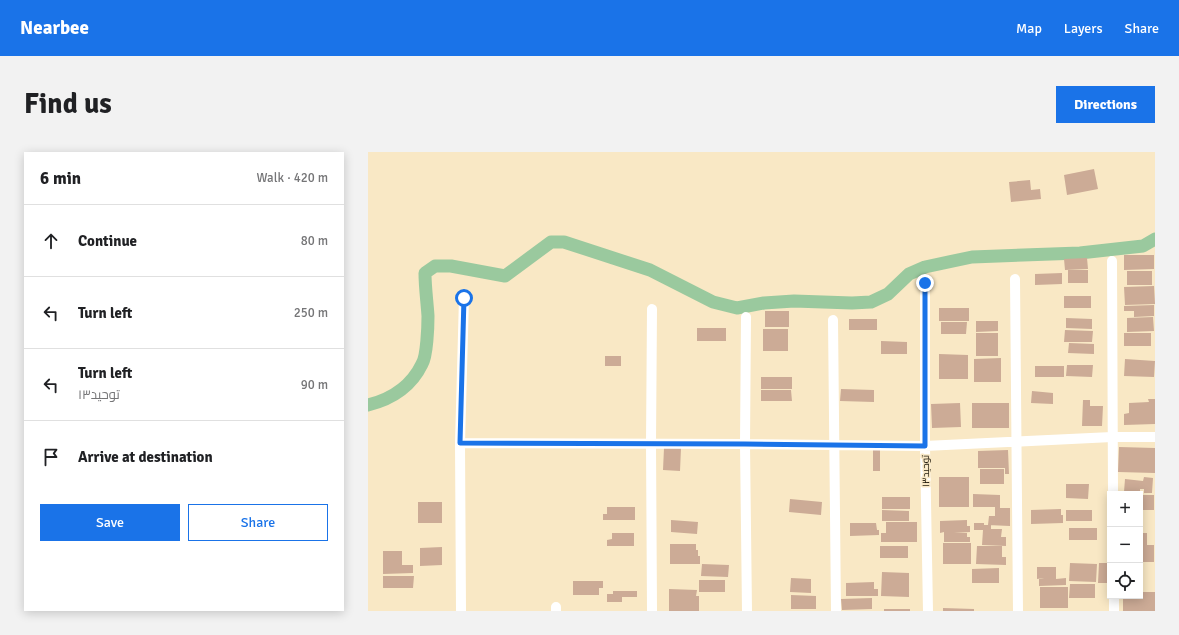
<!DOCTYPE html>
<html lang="en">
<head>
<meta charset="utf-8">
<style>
  :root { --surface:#fff; --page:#f2f2f2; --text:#202124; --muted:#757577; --line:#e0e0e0; --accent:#1a73e8 }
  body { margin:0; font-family:Signika,Cairo,sans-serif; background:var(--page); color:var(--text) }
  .controls { position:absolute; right:12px; bottom:12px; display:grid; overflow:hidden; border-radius:0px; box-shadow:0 2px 10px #0003 }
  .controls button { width:36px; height:36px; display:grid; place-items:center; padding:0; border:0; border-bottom:1px solid var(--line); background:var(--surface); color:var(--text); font:20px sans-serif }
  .stop { position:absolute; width:12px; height:12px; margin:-9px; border:3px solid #1a73e8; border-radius:50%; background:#fff }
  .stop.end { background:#1a73e8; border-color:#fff; box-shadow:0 1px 4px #0008 }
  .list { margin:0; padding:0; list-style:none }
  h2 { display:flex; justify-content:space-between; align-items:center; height:52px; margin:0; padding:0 16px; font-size:17px }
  h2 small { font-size:13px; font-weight:400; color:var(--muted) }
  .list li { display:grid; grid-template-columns:26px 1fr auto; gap:12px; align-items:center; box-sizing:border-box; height:72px; padding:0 16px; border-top:1px solid var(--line) }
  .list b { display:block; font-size:15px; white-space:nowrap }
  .list p { margin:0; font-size:13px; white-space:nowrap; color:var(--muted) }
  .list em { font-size:13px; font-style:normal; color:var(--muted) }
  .actions { display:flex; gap:8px; padding:12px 16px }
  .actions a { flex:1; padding:9px 0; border:1px solid var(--accent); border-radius:0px; text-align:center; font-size:14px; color:var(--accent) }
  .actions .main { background:var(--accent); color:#fff }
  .icon { flex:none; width:22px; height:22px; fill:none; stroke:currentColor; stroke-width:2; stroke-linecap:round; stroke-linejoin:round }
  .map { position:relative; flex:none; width:787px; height:459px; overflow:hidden; border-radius:0px }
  header { display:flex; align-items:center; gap:24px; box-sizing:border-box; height:56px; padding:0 20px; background:var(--accent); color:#fff }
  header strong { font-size:19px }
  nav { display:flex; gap:22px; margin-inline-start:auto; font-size:14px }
  .intro { display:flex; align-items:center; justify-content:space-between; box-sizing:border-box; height:96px; padding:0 24px }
  h1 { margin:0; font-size:28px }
  .button { padding:10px 18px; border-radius:0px; background:var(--accent); color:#fff; font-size:14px; font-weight:700 }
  main { display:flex; gap:24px; padding:0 24px }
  aside { flex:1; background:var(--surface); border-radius:0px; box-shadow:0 2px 10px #0003 }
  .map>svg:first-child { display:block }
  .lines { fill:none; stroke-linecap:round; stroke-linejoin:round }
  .canal { stroke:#9ac99e; stroke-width:13 }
  .building { fill:#ccab96 }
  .minor { stroke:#fff; stroke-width:10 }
  .route { stroke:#1a73e8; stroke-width:5 }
  .labels { text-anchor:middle; stroke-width:3; stroke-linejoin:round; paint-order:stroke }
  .street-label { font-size:10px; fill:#231d10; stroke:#f9e8c5 }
</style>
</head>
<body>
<header>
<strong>Nearbee</strong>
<nav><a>Map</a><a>Layers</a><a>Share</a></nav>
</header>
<div class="intro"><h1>Find us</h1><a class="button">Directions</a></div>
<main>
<aside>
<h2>6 min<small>Walk · 420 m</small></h2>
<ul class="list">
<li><svg class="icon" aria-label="ahead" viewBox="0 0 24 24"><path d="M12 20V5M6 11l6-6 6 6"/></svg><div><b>Continue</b></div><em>80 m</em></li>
<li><svg class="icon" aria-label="left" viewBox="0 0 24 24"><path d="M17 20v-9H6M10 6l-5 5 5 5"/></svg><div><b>Turn left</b></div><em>250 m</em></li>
<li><svg class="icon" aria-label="left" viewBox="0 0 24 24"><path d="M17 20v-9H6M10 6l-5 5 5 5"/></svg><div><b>Turn left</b><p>توحید۱۳</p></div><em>90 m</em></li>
<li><svg class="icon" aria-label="arrive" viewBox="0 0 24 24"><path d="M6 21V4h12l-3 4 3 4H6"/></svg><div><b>Arrive at destination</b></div></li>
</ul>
<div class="actions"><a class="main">Save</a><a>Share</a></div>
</aside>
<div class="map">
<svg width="787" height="459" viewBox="0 0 787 459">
  <rect width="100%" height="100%" fill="#f9e8c5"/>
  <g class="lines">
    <path class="canal" d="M0,253C24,247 43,235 54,212C59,204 60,174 60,164C59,149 57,135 57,121L67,114H83L137,124L183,90H196L282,118L345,150L369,156L396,151L426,149L484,151L503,150L520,142L541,122L557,115L604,105L712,101L775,94L787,87"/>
  </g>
  <path class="building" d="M726,17L730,37L699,43L696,23Z
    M662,28L663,38L672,37L673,47L643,50L641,30Z
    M756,103H786V117L756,118Z
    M719,106L720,117L697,118L696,107Z
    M700,118H720V131H700Z
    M759,119H784V133H759Z
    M694,121V132L667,133V122Z
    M786,134L787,152L757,153L756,135Z
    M696,144H723V156H696Z
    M786,153V164L766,165V159H756V154Z
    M571,156H601V169H571Z
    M397,159H421V175H397Z
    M785,165L786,179L759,180V166Z
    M698,166L724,167V177L698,176Z
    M481,167H509V178H481Z
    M608,169H630V179L608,180Z
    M573,170H599L598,182H573Z
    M329,176H358V189H329Z
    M395,177H420V199H395Z
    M697,178L725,179L724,190H696Z
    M608,181H630V204H608Z
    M756,181H783V194H756Z
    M513,189L539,190V202H513Z
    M701,191L726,192V202L700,201Z
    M571,202L600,203V227H571Z
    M237,204H253V214H237Z
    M633,206V230H606V207Z
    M757,207L787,209L786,225L756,224Z
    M699,213H725L724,225L698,224Z
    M667,214H696V225H667Z
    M393,225H424V237H393Z
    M473,237L506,238V250L472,249Z
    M393,238H423L424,249H393Z
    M664,239L685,241V252L663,251Z
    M780,247H787V272L756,273V262L761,261V251L781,250Z
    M715,248H722V254H735L734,274H714Z
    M592,251L593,275L564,276L563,252Z
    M604,251H641V276H604Z
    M751,295L787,296V321L750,320Z
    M296,296H313L312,319L295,318Z
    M505,298H512V319H505Z
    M640,298L641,322H637V316H610V299Z
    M612,317H636V332H612Z
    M571,325H601V355H571Z
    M776,325L785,326L784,341H776V337H772V342L756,340L757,327L775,329Z
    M698,332H721L720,347L698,346Z
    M605,342L632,343V356H642V374L620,373L621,364H627V355H605Z
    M772,343H786V358H772Z
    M514,345H542V357H514Z
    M422,347L454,350L453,363L421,360Z
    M50,350H74V371H50Z
    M239,355H267V368H235V362H239Z
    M693,357V363H695V371L663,372V358Z
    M514,358L541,359V369H514Z
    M698,358H724V369H698Z
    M303,368L330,370L329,382L303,380Z
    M599,368V374H602V380L586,381H599V385H602V390H576V380L572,381V369Z
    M518,370H549V390H513V381H518Z
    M482,371H508L509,378H511V383L482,384Z
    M606,371H616V373H623V377H634L633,385H638V394L614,393L615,378H606Z
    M701,376H729V388H701Z
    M244,381H266V394H239V388L244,387Z
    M772,381H779V393H786V410H772Z
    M575,391H603V412H575Z
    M302,392H328V398H330V404H332V412H302Z
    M512,394H540V406H512Z
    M609,394H634V405H638V413L608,412Z
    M74,395V413L52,414V396Z
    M15,399H34V413H45V421L15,422Z
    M702,411L729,412L728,430L701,429Z
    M731,411H740L739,431H730Z
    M334,412L361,413L360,425L333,424Z
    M669,415H688V427L698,426V433L671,434V427L676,426L669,427Z
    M631,416V431H604V417Z
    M514,420L541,421V445L513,444Z
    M15,424H46L45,436H15Z
    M423,426L443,427V441L422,440Z
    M331,428H357V440H331Z
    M205,429H235V436H231V443H205Z
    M506,430V437H510V444H478V431Z
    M702,432H727V446H701Z
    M672,435H700V456H672Z
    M301,437L329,438L328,444H331V459H301Z
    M245,439H269V445H254V450H239V442H245Z
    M772,440H787V459H755V444H772Z
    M423,443L448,444V457H423Z
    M504,446V457L474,458L473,447Z
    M575,456L606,457V459H575Z
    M516,457H542V459H516Z"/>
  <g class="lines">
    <path class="minor" d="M744,109L745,342
      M647,127L650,459
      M557,131V294L560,459
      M378,165L377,292L379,459
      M465,168L468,459
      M92,291L377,292L557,294L744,285H787
      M746,444V459
      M188,455V459
      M93,459L92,291L96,146
      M284,459L283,291L284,157"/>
  </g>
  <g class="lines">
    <path class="route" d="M96,146L92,291L377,292L557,294V131"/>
  </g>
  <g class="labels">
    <g class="street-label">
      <text transform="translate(557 319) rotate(-91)" y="4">توحید۱۳</text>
    </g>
  </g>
</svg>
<div class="controls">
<button>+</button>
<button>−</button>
<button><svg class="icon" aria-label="locate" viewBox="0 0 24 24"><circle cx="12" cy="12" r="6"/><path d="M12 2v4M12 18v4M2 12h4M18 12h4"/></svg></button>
</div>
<div class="stop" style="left:96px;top:146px"></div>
<div class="stop end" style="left:557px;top:131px"></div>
</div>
</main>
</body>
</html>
